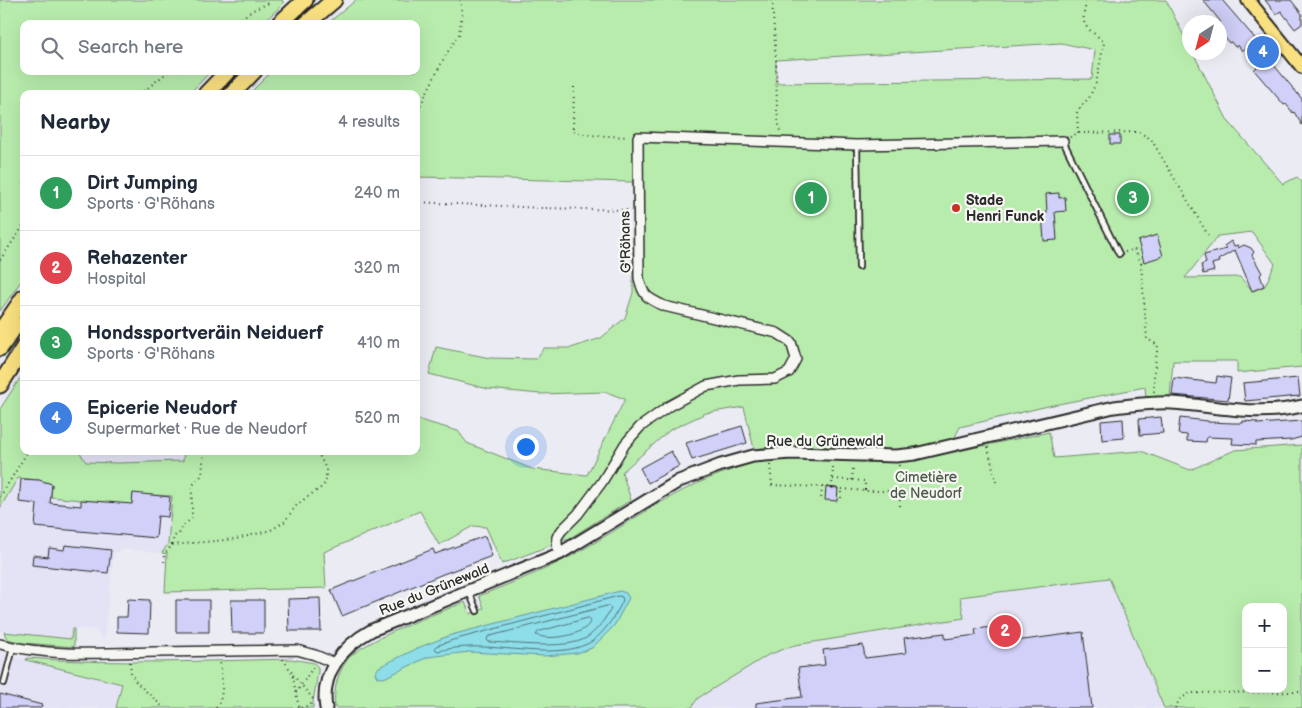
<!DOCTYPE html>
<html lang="en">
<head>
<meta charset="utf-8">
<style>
  :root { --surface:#fff; --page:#f6f6f7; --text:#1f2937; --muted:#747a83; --line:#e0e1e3; --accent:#c8321e }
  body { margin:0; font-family:"Balsamiq Sans",sans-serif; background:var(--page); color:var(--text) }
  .controls { position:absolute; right:15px; bottom:15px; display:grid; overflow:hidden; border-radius:10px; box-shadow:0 5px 20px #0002 }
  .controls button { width:45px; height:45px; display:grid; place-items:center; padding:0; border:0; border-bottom:1px solid var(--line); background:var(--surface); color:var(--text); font:25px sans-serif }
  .compass { position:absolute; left:1182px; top:15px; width:45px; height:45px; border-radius:50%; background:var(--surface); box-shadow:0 5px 20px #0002; rotate:216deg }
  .you { position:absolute; left:525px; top:446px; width:18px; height:18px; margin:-12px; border:4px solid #fff; border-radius:50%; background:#1a73e8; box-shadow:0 0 0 8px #1a73e833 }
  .badge { display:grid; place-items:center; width:32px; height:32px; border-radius:50%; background:var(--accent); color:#fff; font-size:16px; font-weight:700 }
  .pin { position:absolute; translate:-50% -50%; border:2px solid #fff; box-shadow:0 1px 5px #0006 }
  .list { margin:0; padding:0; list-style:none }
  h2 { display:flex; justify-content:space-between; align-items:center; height:65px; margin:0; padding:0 20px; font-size:21px }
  h2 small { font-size:16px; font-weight:400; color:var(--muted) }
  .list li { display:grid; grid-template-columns:32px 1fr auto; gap:15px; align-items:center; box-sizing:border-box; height:75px; padding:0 20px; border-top:1px solid var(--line) }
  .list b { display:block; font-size:19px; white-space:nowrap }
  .list p { margin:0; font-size:16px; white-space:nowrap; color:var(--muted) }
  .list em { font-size:16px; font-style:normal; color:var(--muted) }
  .icon { flex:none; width:28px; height:28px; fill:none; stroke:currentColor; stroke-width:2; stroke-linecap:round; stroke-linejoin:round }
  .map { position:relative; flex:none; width:1302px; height:708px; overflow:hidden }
  .search { position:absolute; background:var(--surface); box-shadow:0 5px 20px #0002; left:20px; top:20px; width:400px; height:55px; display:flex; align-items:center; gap:12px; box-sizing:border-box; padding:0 18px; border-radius:10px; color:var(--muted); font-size:19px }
  .panel { position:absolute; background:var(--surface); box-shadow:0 5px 20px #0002; left:20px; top:90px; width:400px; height:365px; border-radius:10px }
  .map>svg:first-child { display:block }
  .built { fill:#e3e3f5 }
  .green { fill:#b8ecad; stroke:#728c6c; fill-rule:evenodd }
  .water { fill:#8ddee9; stroke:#66969d }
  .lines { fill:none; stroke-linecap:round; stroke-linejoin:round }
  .shore { stroke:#527377; stroke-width:1 }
  .building { fill:#d0d0f8; stroke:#2b2b2b }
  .service-casing { stroke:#2b2b2b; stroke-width:8 }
  .minor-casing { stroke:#2b2b2b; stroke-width:12 }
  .secondary-casing { stroke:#2b2b2b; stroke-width:15 }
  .primary-casing { stroke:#2b2b2b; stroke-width:16 }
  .motorway-casing { stroke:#2b2b2b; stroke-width:19 }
  .path { stroke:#2b2b2b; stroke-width:2; stroke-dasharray:1 4; stroke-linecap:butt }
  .service { stroke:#f6f6f2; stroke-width:4.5 }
  .minor { stroke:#f6f6f2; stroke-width:9 }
  .secondary { stroke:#f6f6f2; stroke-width:11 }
  .primary { stroke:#f9e181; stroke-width:12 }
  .motorway { stroke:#f9e181; stroke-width:15 }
  .poi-dot { fill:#c8321e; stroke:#f6f6f2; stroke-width:2 }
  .labels { text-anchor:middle; stroke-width:4.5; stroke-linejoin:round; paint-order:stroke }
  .poi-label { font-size:14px; font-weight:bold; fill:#2b2b2b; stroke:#f6f6f2; text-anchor:start }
  .street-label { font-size:14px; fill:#2b2b2b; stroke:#f6f6f2 }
  .park-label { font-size:14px; fill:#4e5b4c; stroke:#f6f6f2 }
</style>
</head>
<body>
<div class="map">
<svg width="1302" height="708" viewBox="0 0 1302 708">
  <rect width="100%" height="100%" fill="#ebebf4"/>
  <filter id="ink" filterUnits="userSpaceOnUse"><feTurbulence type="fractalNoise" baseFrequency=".02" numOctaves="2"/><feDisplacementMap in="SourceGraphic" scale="10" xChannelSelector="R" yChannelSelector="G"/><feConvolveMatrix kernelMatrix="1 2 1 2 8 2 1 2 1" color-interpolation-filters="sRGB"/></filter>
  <g filter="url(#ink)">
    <path class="built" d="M79,451H184V461L117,463L86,462Z
      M18,478L39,480L52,484V497L132,504L133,493L172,496L168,544L162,553L120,549L118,552H114L104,640L96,631L91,629H72L71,639L0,631V508Z
      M1109,578L1164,708H691L698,698L768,655L795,645L964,618L960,597Z
      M0,653L122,684L116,708H0Z"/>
    <path class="green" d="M0,0H283L282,1L284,3L262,24H24V71H211L189,94H24V277L0,311Z
      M356,0H1166L1189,46L1190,52L1193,53L1228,121L1283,184L1297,177L1302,182V367L1237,373V361H1173L1170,397L1146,398L1145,387L1048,406L960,427L954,439L912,449L897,451L790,445L754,449L744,407L706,413L670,430L622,472L631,500L570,538L502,564L486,527L473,526L439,545L420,511L324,552L326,588L165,592L167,554L162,553L168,544L172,496L133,494L132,505L51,497L52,484L39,480L18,478L0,508V409L24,372V451H79L86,462L117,463L183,461L184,451H416V419L458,431L467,443L532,469L587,475L625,399L606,392L540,394L488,389L429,374L436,347L490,358L536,359L544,348H571L601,338L625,318L633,293V182L416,177V94H249L272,71H416V24H327ZM1061,43L1095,50L1092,79L776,83V60ZM1252,232L1275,264L1265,286L1253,291L1240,277L1185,278L1218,236Z
      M1049,432L1054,458L1141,451L1190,470L1235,450L1302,445V708H1164L1109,578L960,597L964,618L795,645L768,655L698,698L691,708H335C333,691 337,674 347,660C361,641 440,612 465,602L470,614L484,608L479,596C511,583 544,571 573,555C624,527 670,491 726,472C735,469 745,464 754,462C809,453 865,467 920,459ZM1246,607H1283V689H1246Z
      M72,629H74V647L24,643L7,639L4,632L71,639Z
      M27,658C114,665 203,661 291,659L314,663L318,667V672L313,702V708H116L122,684L26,660Z"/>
    <path class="water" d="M620,591L626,593L629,598L614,626L592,648L577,653L545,656L469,652L428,657L384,678L377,677L375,673L379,667L420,647L451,635Z"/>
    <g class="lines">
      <path class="shore" d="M619,596L622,597L623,600C617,614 601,638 587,644C555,659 504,645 468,647C458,647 448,649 438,651L435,649L436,646L453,640Z
        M608,606L611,609C605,619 596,632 586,638C567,650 512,643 489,642L487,640L488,637Z
        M589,618L591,620C586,636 549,641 536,635L538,632Z"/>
    </g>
    <path class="building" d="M1203,0H1222L1259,43L1262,41L1273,53L1268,58L1302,99V125L1294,112L1293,113L1286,104L1284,105L1254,70L1261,63L1247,47L1242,51L1238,45L1235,47L1231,42L1229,43L1220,31V21Z
      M1265,0H1291L1302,14V24L1295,29L1281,11L1276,14Z
      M1110,135H1120V144H1110Z
      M1059,193V198L1065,197L1066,211L1055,212L1057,240L1044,241L1042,213H1047L1046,194Z
      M1157,235L1163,256L1144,262L1138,241Z
      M1231,241L1234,246L1238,245V248L1244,245L1251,248L1254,252L1252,255L1262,273L1260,275L1264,286L1252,291L1235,250L1218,260L1219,262L1212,264L1214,271L1203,274L1201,265L1206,263L1204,255L1226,249L1224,246Z
      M1217,376L1231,378L1228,400L1172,395L1174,378L1216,383Z
      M1298,378L1300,396L1245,401L1243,383Z
      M1161,417L1163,433L1140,435L1139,419Z
      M1180,418L1208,421V422L1233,423H1243V421L1257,422V424L1302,421V437L1291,440L1256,442V445L1232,444L1233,438L1207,437L1206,442L1187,441V435L1178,434Z
      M1123,419L1124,438L1102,440L1101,421Z
      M742,426L747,443L692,460L686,443Z
      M671,451L679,466L648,483L640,468Z
      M21,479L39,480L52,484L50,503L81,506V500L132,504L133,493L170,497L168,517L158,516L156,538L35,527L37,504L19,502Z
      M826,487L838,488L837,501L825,500Z
      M485,536L492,556L443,574L342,616L331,590L433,549L435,554Z
      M65,545L111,550L108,573L32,565L33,555L48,557L49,548L64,550Z
      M320,598L321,631H289L288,599Z
      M128,599L150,600L149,633L117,632V617H127Z
      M176,600H209V632H176Z
      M231,600H264V633H232Z
      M1013,625L1016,641L1083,632L1092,708H756V703L802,697L798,668L825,665L823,650L863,645L865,658L906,653L904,638L945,633V639L976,635L975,629Z
      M0,694L42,705L41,708H0Z"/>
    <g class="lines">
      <defs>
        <path id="service" d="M1063,141L1119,254
          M857,145L859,267
          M469,592L477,611
          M4,683L13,648"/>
        <path id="minor" d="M559,554L557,544V537L562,530L578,514L602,482L625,444L640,427L669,406L706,386L739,380L775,379L789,372L796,359L791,342L777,333L664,306C647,298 643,296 639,278L638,137L857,145L1063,141
          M0,644C50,657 105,653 156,652C203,651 250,651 297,650L315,655L334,663"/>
        <path id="secondary" d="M326,708C320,673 343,646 372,630L559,554L679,481L721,465L753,456L791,453L896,456L915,454L1114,407C1134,405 1152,402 1172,403C1216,406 1258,417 1302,406"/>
        <path id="primary" d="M1248,0L1302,67"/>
        <path id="motorway" d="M279,24L305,0
          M306,24L334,0
          M206,94L228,71
          M232,94L254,71
          M0,332L24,297
          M0,348L16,325
          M0,385L24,347"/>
      </defs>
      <use href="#service" class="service-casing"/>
      <use href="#minor" class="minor-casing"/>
      <use href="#secondary" class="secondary-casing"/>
      <use href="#primary" class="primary-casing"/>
      <use href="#motorway" class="motorway-casing"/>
      <path class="path" d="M772,0L776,60L777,111L780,132
        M233,24L253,10L269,3
        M574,87L573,131L588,135L628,137
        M140,94L169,71
        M416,114L444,58L459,34L462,14L460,0
        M1078,133L1077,113L1081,106L1089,98L1096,83L1104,43C1099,35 1085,30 1084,21C1083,15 1085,9 1086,3
        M1070,137L1078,133L1139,132L1151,139L1208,235
        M416,202L543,208L629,210
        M1125,252L1134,249L1141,263L1147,339L1158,345L1154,371V393
        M0,260L24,225
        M988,447L997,486
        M770,465L772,485L822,487L821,499
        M899,465L900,507
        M833,479L865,481V491
        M852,480L853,468
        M822,487L832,488L833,466
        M832,488L865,491H899
        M0,497L28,451
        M841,498V490
        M172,545L174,536L179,534L182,527L192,518V486L202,475L204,451
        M164,562L165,554L172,545L236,539L271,530L284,522L296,506L307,497L322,487L326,482V469L317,451
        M283,659L292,673L299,708
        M130,662L131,673L136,682L164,708
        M293,675L314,700
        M296,693L314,666
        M216,708C226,694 221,677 220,661
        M301,708L314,703
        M1175,708L1180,699L1190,693L1302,692"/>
      <use href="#service" class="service"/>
      <use href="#minor" class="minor"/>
      <use href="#secondary" class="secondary"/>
      <use href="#primary" class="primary"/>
      <use href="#motorway" class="motorway"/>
    </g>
  </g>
  <circle class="poi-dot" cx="956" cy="208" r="5"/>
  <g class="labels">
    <g class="poi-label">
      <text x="966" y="205">Stade<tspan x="966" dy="16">Henri Funck</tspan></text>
    </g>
    <g class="street-label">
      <text transform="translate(625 242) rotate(-91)" y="5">G'Röhans</text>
      <text x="825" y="446">Rue du Grünewald</text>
      <text transform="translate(434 589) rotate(-22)" y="5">Rue du Grünewald</text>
    </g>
    <g class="park-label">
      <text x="926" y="482">Cimetière<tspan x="926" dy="16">de Neudorf</tspan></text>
    </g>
  </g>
</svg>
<div class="controls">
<button>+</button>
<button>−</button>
</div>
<svg class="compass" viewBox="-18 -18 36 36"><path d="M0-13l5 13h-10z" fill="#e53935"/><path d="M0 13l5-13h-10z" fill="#747a83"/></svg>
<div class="you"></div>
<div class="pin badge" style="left:811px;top:198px;background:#2e9e5b">1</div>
<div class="pin badge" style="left:1005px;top:631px;background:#e0444e">2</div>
<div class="pin badge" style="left:1133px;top:198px;background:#2e9e5b">3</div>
<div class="pin badge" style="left:1263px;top:52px;background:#3f7fe0">4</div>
<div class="search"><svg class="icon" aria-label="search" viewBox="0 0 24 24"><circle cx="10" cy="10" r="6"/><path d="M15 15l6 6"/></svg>Search here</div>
<section class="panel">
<h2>Nearby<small>4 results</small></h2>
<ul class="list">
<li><span class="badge" style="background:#2e9e5b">1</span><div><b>Dirt Jumping</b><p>Sports · G'Röhans</p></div><em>240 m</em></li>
<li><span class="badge" style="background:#e0444e">2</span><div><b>Rehazenter</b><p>Hospital</p></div><em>320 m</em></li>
<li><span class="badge" style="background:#2e9e5b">3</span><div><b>Hondssportveräin Neiduerf</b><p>Sports · G'Röhans</p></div><em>410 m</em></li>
<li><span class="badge" style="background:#3f7fe0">4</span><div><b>Epicerie Neudorf</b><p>Supermarket · Rue de Neudorf</p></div><em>520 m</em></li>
</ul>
</section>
</div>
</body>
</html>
